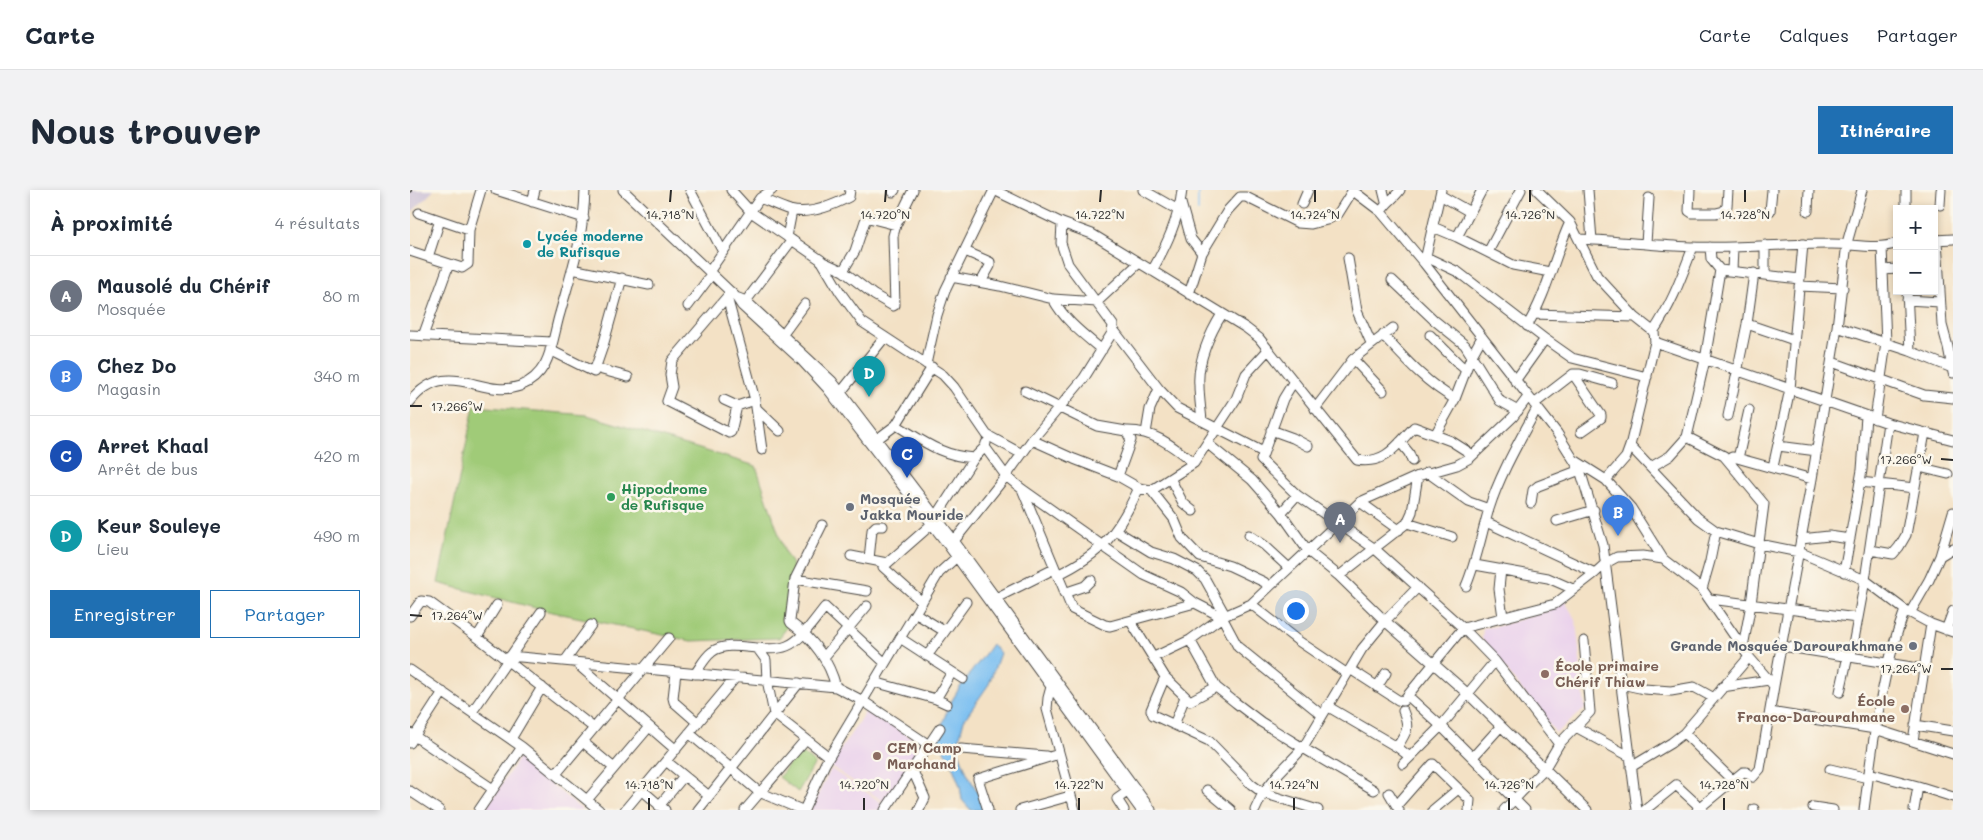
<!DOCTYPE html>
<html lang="fr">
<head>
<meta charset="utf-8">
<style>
  :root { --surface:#fff; --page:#f2f2f3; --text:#1f2937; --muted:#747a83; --line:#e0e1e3; --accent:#1f6fb2 }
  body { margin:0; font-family:Mali,sans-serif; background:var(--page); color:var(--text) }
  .controls { position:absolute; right:15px; top:15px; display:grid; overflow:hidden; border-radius:0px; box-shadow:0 2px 8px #0003 }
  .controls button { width:45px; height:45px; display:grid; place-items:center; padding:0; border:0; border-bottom:1px solid var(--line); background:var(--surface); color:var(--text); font:25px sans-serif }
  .you { position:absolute; left:885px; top:420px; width:18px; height:18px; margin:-12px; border:4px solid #fff; border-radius:50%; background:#1a73e8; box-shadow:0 0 0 8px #1a73e833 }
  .badge { display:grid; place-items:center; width:32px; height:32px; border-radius:50%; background:var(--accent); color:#fff; font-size:16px; font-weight:700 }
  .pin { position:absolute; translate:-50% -41px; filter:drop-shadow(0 1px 2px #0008) }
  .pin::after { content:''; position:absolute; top:26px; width:18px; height:15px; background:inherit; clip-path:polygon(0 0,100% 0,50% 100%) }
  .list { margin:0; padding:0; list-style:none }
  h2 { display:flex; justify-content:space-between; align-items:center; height:65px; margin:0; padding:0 20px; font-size:21px }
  h2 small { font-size:16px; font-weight:400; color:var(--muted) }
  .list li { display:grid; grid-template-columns:32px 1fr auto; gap:15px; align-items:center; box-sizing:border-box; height:80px; padding:0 20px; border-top:1px solid var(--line) }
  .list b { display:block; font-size:19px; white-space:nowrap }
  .list p { margin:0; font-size:16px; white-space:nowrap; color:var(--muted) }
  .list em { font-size:16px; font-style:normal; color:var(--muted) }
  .actions { display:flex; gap:10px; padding:15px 20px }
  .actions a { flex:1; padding:11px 0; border:1px solid var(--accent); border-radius:0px; text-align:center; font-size:18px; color:var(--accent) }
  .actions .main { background:var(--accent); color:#fff }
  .map { position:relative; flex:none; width:1543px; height:620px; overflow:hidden; border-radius:0px }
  header { display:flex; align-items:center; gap:30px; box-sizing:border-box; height:70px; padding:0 25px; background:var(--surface); border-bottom:1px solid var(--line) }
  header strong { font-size:24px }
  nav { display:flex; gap:28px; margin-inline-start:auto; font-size:18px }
  .intro { display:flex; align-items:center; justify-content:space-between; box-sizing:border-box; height:120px; padding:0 30px }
  h1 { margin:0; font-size:35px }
  .button { padding:12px 22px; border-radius:0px; background:var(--accent); color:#fff; font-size:18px; font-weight:700 }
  main { display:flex; gap:30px; padding:0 30px }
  aside { flex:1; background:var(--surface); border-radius:0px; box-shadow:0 2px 8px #0003 }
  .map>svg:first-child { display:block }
  .built { fill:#ead1ec }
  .industrial { fill:#cabfd6 }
  .green { fill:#a0cb78; stroke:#667b52 }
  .water { fill:#7bbff1; stroke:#53758e }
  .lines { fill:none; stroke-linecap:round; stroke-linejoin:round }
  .stream { stroke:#7bbff1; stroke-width:2 }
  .minor-casing { stroke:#494642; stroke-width:11 }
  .minor { stroke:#fff; stroke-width:9 }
  .rail-casing { stroke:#2b2b2b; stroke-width:4 }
  .rail { stroke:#fbf7ec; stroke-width:2; stroke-dasharray:5.5; stroke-linecap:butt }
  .ticks { fill:none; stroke:#2b2b2b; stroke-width:2 }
  .culture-dot { fill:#0f9aa8; stroke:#fbf7ec; stroke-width:2 }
  .leisure-dot { fill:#2e9e5b; stroke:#fbf7ec; stroke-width:2 }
  .worship-dot { fill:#6b7280; stroke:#fbf7ec; stroke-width:2 }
  .education-dot { fill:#8d6e63; stroke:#fbf7ec; stroke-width:2 }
  .labels { text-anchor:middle; stroke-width:5; stroke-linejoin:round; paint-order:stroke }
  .culture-label { font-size:14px; font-weight:bold; fill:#0d838f; stroke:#fbf7ec; text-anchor:start }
  .leisure-label { font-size:14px; font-weight:bold; fill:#27864d; stroke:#fbf7ec; text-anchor:start }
  .worship-label { font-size:14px; font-weight:bold; fill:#5b616d; stroke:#fbf7ec; text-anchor:start }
  .education-label { font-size:14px; font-weight:bold; fill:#785e54; stroke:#fbf7ec; text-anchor:start }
  .ticks-label { font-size:12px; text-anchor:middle; fill:#2b2b2b; stroke:#fbf7ec; stroke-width:5; stroke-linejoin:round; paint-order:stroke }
</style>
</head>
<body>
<header>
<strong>Carte</strong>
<nav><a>Carte</a><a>Calques</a><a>Partager</a></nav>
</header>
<div class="intro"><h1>Nous trouver</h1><a class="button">Itinéraire</a></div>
<main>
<aside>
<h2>À proximité<small>4 résultats</small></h2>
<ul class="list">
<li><span class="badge" style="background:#6b7280">A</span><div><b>Mausolé du Chérif</b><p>Mosquée</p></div><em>80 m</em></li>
<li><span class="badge" style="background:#3f7fe0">B</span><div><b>Chez Do</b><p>Magasin</p></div><em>340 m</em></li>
<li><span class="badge" style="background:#1a4fb4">C</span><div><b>Arret Khaal</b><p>Arrêt de bus</p></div><em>420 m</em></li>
<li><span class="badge" style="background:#0f9aa8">D</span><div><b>Keur Souleye</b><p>Lieu</p></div><em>490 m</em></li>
</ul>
<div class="actions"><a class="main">Enregistrer</a><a>Partager</a></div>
</aside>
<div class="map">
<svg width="1543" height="620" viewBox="0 0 1543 620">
  <rect width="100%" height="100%" fill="#fbf7ec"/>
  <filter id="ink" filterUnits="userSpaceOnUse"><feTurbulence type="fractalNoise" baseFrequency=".02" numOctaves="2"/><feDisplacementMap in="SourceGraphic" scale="10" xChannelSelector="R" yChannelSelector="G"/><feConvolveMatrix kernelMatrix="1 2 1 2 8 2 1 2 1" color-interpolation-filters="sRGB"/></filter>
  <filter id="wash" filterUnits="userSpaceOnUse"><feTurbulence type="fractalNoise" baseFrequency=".0096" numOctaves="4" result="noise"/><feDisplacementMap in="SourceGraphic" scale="20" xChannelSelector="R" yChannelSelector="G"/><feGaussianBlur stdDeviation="1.12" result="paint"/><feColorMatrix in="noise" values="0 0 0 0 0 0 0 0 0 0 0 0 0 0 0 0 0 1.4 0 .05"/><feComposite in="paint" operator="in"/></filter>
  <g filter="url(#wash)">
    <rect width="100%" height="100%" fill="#f3e1c5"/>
    <path class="built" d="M1154,410L1166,430L1175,519L1146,543L1072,449L1073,438L1089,436L1137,421Z
      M457,519L513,555L476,613L420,576Z
      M109,567L172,620H75Z
      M421,579L474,614L470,620H400Z"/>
    <path class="industrial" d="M0,0H24L0,24Z"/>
    <path class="green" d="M64,216L177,225L346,276L375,363L383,376L379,435L369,448L281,451L133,420L28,393Z
      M389,561L405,573L388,602L369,587Z"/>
    <path class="water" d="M582,454L590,463L579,494L554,530L547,557L557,583L574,614L575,620H561L552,610L550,596L540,570L526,548C532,539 533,529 538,519C548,495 568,475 582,454Z"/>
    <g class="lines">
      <path class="stream" d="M788,21V0"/>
    </g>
  </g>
  <g filter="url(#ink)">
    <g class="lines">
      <defs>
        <path id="minor" d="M86,0L174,28
          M213,0L326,107L332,116L392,171L417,198L538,355L731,620
          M280,0L313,62
          M321,0L341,22L411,70L430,102L452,132L533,185L544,197L577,245L612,264
          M584,0L652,33L682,44L836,138L849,148L947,270C975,275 987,255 1004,237L1041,251L1063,265
          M733,0L768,20
          M942,0L971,22L1014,73L1147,243L1170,280L1193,355L1227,620
          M973,0L976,12
          M1127,0L1160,32L1187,86L1225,127L1244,142L1245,152L1220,256L1216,267L1196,290
          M1178,0L1182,50
          M1280,0L1279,21L1282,23H1306L1314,21L1317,16L1318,0
          M483,2L485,0
          M1030,5L1060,22
          M350,8C360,12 370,17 380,20C400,25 422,16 439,7L440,0
          M122,12L125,0
          M771,13L781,49L792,63L779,104
          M892,14L898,0
          M1530,15L1531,0
          M1496,19V0
          M1360,21L1362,0
          M1398,21L1399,0
          M971,22C976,12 984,9 990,0
          M9,23L59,40
          M1023,37L1047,47L1103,75L1140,82
          M377,47L382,21
          M1047,47L1072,0
          M1170,49C1221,52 1272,59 1323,57C1355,56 1387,54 1419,54C1440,53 1466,61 1487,53
          M1524,50L1543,49
          M1527,50L1532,135L1538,157L1543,183
          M1236,53L1239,8
          M1355,55V84
          M1300,57L1301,69L1310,80L1390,89
          M0,61L52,78L58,74L59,40L71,0
          M555,61L580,72V76L571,92
          M1078,62L1111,0
          M792,63L818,20L830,7H836L888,33L901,34L917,30L928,24L943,0
          M18,67L30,30
          M1016,67L1048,82L1135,149L1162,168L1237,187
          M938,68L947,121L961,153
          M1015,70L1031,0
          M411,71L433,81L445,61L455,31L459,28L486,35
          M162,79L239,95
          M1473,80L1487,79
          M433,81L464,105L483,116L485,115L483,46L486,35L503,0
          M742,81C756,56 769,29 772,0
          M1322,81L1323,57
          M299,82L350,8L362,0
          M541,87L590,96L643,109L687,112L729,73
          M982,90L1024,130L1055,155L1090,211L1108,221
          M1389,96L1433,98
          M1497,101L1500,161
          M321,102L262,171L260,185L262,197L257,211L319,243L321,242L327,216L345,210
          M317,107L345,210L352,260
          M326,107L336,111L422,191L542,348L741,620
          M643,109C655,131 673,144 692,160
          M1497,110L1530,112
          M336,111L382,50
          M278,116L302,84
          M1124,124L1225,127
          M1337,134L1384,150
          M1117,136C1137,104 1144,67 1160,32
          M1427,137L1500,161L1542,178
          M703,139L749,199L767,218L853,262
          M1243,142C1262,114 1271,88 1283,57
          M373,144L395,114
          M0,145L142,152
          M973,145C995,169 1016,193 1045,209
          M1020,145L1049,174L1056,180
          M13,146L39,74
          M1245,152L1478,233L1543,250
          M140,160L184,182L193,156L212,88
          M943,169L973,201
          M1422,172L1514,205L1543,208
          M516,174L527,125L535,101L584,0
          M185,178L218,187
          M1163,184H1170L1202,193
          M884,191L873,209L851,270L887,305L965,359L1053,438L1085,471L1149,554
          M1105,191L1135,149
          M615,201L687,236L716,241L721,250L708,286
          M431,202L475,147
          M314,210L327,216
          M0,212C37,165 71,210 110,196C121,192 129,185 135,174C143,159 145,139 150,123C162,80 174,45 175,0
          M1124,214L1163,184L1191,225V228L1171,242
          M346,218L370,241
          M905,219L943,169L983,138
          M1318,226L1337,134L1344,83
          M1465,229L1476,153L1472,57
          M792,231C791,219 789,207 789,195C787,172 800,143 812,124
          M486,235C513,251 531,266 564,268
          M861,240L883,248L898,256
          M716,241C744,240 764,257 784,273
          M736,243L740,219L749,199
          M1025,245L1045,209L1061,167L1072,147
          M1277,247L1314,266L1354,314L1341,414L1333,457
          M622,250L664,269L708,286L729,298L741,300L745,298L784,273L826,209L836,184L858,160
          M990,252L999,263L1002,271
          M462,253L486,235L522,177
          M798,254L842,290L871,323L898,361L929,386L975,431L1058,504L1177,620
          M1220,256L1288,328L1306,341L1349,354L1389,362L1455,390L1495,420L1521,434L1543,442
          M1368,256L1407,261
          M575,257L596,286L612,299L734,385L771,402L785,413L812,427L828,457L912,525
          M1322,267L1327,268L1329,264L1339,220
          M1327,268L1402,289
          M1166,271L1196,290L1221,318L1253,369L1292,399L1339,467L1364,496
          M1241,277L1260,266L1277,247L1295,170L1310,80
          M1363,277L1380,199L1393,54
          M1509,277L1538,284
          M1017,282L1059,312L1079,319
          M761,290L773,313L783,321
          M1450,292L1505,298
          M612,299L662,419L695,435L700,436L785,413
          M741,300L764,329L772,348L790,367L820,376L854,392L859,397
          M950,312L989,340
          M1121,313L1123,300L1128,296L1170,280
          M871,323L887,305
          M526,327L564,268L575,257L576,253
          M1147,331L1184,320
          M1076,332L1185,383
          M997,333L1042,347
          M412,335L385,389L380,431L381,433C403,449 419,470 426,497
          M705,340L741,362L764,369L787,381L795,389L815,425
          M839,345L854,355L879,378
          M1391,349L1419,346L1440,349
          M544,351L596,286L622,250L674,188L702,143L703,135L658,74L651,53L652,33
          M1460,360L1483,364L1489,357L1496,345L1515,243
          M441,366L477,373
          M1530,366L1543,322
          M459,369L462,340L466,336H473
          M1065,375L1138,388L1163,399
          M1091,379L1089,399L1093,427
          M1434,382L1452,280L1456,226
          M647,385C693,363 707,344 729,298
          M929,386L997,333L1002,322L1008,286
          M385,389L457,401
          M1056,396C1067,370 1071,345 1079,319C1090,284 1110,250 1127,218
          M1292,399L1300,371L1306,341
          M654,403L675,396L681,390
          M586,408L644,379
          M1300,409L1447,428
          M512,412L473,377L522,334
          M841,414L887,450L936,483
          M505,423L534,441
          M1500,423L1519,390L1530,366L1543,358
          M0,426L11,411L19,412L67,447L184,538
          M721,432L755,487L780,511L806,497
          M1536,440L1543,421
          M67,447L87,415
          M490,448L553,489
          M780,450L806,497L826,513L851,532L893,558L964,600
          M1372,456L1514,479
          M348,459L356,470L357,490L364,524L419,567
          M100,466L426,497L453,511L519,555
          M517,466L556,412
          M1441,466L1455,390L1478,233
          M414,467L457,416
          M744,467L780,450L812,427L841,414L950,312L1008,286L1047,275L1060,268L1103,227L1118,207
          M155,471L181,435
          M165,472L266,560
          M940,479L988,510L993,511L1053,438L1145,414L1185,383L1196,373L1207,367L1233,366L1253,369
          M0,480L112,557L189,620
          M266,482L263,508L264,512L288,533
          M285,484C290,477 295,467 302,462C320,448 355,465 377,456C392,450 404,430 415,417L475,473
          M755,487L741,520L743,525L799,551L841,594L853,603L908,620
          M464,492L526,509L537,514
          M1211,494L1234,499L1261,501L1284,497L1304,508
          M641,497L638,508L637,519L665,620
          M967,497L976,483
          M1312,497L1359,490
          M1430,502L1438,466
          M998,506L1031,536L1115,620
          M526,509L542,482
          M917,516L987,557L1000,567
          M62,522L131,422
          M1360,522L1465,539L1543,564
          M764,535L775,507
          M1505,535L1543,541
          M1164,536L1219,566
          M0,543L83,599
          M279,543L349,602L392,620
          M1274,543L1322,590
          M101,549L132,497
          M1503,551L1521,434
          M173,552L204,578
          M0,553L33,502
          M987,557C997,542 1000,538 993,521
          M551,559L636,566
          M1063,567L1091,536
          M256,571L299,606
          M993,574L1031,536L1085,471
          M1221,577L1261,553L1274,543L1339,467
          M502,579L515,608L509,620
          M1420,579L1458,588
          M1459,583L1508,596L1504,620
          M146,584L259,448
          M1508,596L1543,607
          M232,600L255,620
          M797,600L821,620
          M0,601L29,620
          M979,603L989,620
          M177,610L239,537
          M987,615L1023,574L1060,610L1059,620
          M249,616L274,586
          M1403,617L1423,620
          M69,620L112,557
          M215,620L326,487
          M288,620L389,493
          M335,620L396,549
          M394,620L415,574L529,383L550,364
          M475,620L530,538
          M578,620L568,589L649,564
          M610,620L660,606
          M714,620L707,609L717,602
          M845,620L853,603L869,583L893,558L952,459L975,431L1008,397
          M1023,620L1048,599
          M1094,620L1135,578L1149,554L1180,522L1174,451
          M1235,620L1266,595L1293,620
          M1287,620L1333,582H1336L1343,587L1350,579L1364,496L1402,289L1427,137L1437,53L1452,0
          M1344,620V619
          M1454,620C1463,552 1471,484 1495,420"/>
      </defs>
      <use href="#minor" class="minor-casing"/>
      <use href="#minor" class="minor"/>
      <defs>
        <path id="rail" d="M0,1V0"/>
      </defs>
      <use href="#rail" class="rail-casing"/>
      <use href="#rail" class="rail"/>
    </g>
  </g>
  <path class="ticks" d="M260,12L261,0M475,12L476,0M690,12L691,0M905,12V0M1120,12V0M1335,12V0M0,216H12M1531,269L1543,270M0,425L12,426M1531,479H1543M239,620V608M454,620V608M669,620V608M884,620V608M1099,620V608M1314,620V608"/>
  <circle class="culture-dot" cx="117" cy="54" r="5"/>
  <circle class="leisure-dot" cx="201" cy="307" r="5"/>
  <g class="worship-dot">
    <circle cx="440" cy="317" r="5"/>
    <circle cx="1503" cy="456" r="5"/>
  </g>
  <g class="education-dot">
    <circle cx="1135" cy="484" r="5"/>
    <circle cx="1495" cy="519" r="5"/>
    <circle cx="467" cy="566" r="5"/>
  </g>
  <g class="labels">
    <g class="culture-label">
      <text x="127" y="51">Lycée moderne<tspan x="127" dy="16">de Rufisque</tspan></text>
    </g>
    <g class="leisure-label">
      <text x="211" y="304">Hippodrome<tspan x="211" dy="16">de Rufisque</tspan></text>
    </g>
    <g class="worship-label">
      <text x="450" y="314">Mosquée<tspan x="450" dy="16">Jakka Mouride</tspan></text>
      <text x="1493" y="461" text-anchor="end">Grande Mosquée Darourakhmane</text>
    </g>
    <g class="education-label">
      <text x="1145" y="481">École primaire<tspan x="1145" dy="16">Chérif Thiaw</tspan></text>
      <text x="1485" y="516" text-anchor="end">École<tspan x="1485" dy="16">Franco-Darourahmane</tspan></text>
      <text x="477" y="563">CEM Camp<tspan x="477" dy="16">Marchand</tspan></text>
    </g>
  </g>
  <g class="ticks-label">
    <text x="260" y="29">14.718°N</text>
    <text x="475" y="29">14.720°N</text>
    <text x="690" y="29">14.722°N</text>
    <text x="905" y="29">14.724°N</text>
    <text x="1120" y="29">14.726°N</text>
    <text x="1335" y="29">14.728°N</text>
    <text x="47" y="221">17.266°W</text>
    <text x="1496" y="274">17.266°W</text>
    <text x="47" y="430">17.264°W</text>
    <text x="1496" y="483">17.264°W</text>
    <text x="239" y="599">14.718°N</text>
    <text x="454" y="599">14.720°N</text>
    <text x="669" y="599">14.722°N</text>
    <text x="884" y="599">14.724°N</text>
    <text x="1099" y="599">14.726°N</text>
    <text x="1314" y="599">14.728°N</text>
  </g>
</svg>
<div class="controls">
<button>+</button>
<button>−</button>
</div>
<div class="you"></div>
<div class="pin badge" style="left:930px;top:353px;background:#6b7280">A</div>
<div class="pin badge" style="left:1208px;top:346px;background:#3f7fe0">B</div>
<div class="pin badge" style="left:497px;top:288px;background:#1a4fb4">C</div>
<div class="pin badge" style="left:459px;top:207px;background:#0f9aa8">D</div>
</div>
</main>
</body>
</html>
